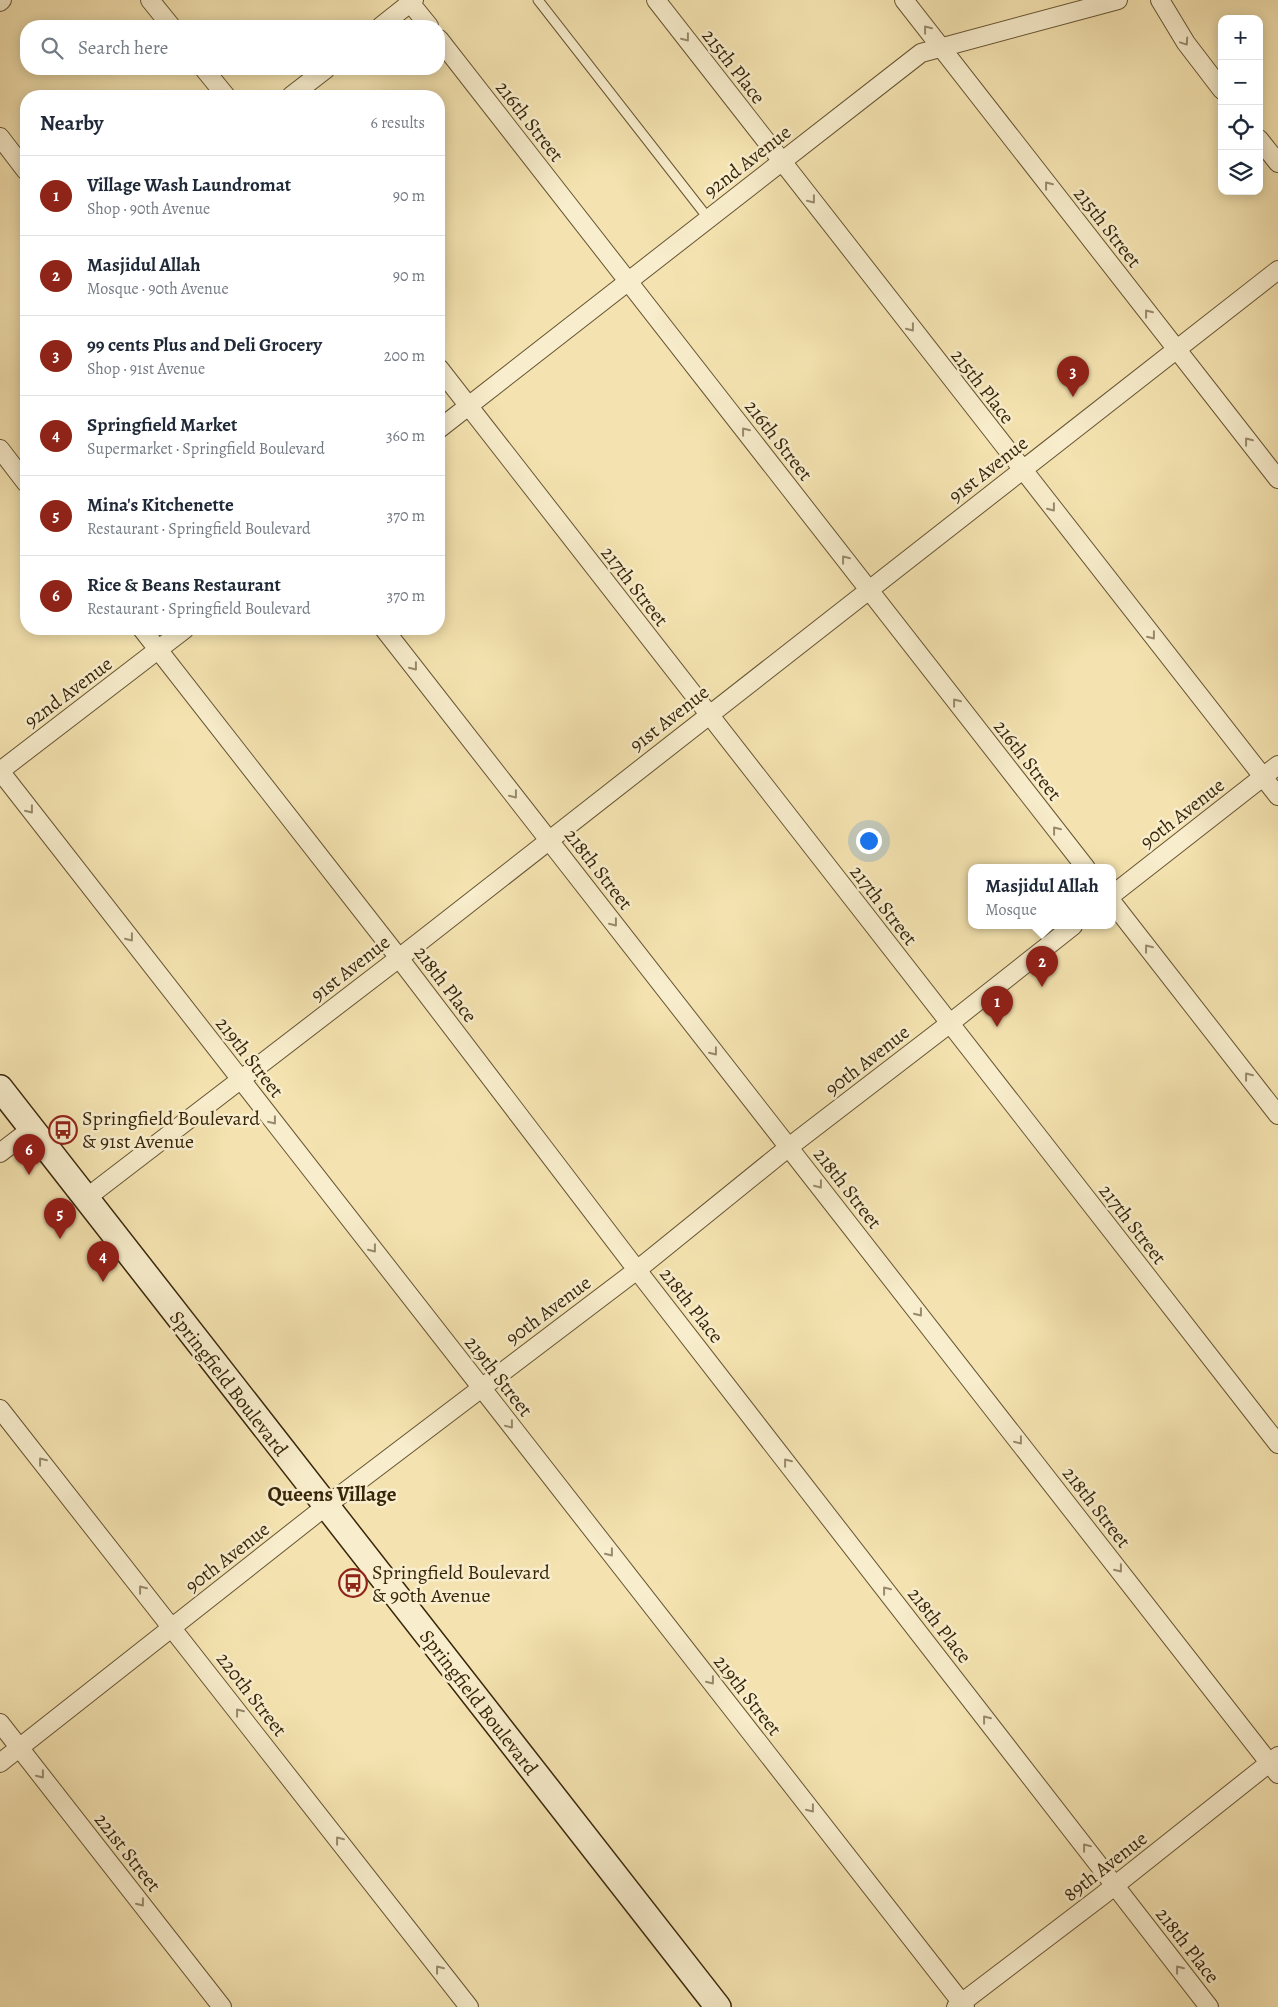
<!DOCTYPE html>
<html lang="en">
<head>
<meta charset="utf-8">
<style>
  :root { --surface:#fff; --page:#f6f6f7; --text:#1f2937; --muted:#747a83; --line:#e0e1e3; --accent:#8f2418 }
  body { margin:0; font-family:Alegreya,serif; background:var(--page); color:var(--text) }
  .controls { position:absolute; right:15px; top:15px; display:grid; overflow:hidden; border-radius:10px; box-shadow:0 2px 12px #0003 }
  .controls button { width:45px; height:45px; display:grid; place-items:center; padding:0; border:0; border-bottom:1px solid var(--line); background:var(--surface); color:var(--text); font:25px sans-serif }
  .you { position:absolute; left:868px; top:840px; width:18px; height:18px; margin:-12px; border:4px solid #fff; border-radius:50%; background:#1a73e8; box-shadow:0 0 0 8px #1a73e833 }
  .badge { display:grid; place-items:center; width:32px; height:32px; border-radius:50%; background:var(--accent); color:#fff; font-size:16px; font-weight:700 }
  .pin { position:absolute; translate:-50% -41px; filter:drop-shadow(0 1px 2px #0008) }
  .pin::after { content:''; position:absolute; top:26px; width:18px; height:15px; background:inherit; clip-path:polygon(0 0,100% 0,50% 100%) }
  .popup { position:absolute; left:968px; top:864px; width:148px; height:65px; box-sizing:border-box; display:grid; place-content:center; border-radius:10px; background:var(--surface); filter:drop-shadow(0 1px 4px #0005); font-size:16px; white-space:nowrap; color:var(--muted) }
  .popup b { font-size:19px; color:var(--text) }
  .popup::after { content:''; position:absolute; left:50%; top:100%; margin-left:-10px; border:10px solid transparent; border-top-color:var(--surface) }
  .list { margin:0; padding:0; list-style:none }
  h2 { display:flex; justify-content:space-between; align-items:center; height:65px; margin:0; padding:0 20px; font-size:21px }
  h2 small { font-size:16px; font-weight:400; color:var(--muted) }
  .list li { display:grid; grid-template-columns:32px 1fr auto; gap:15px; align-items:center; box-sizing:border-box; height:80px; padding:0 20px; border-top:1px solid var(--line) }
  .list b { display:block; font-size:19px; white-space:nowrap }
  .list p { margin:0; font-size:16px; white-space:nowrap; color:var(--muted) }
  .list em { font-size:16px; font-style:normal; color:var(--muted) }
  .icon { flex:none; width:28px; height:28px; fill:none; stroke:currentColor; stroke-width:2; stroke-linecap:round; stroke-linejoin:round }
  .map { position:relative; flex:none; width:1278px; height:2007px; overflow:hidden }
  .search { position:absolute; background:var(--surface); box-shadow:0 2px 12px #0003; left:20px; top:20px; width:425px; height:55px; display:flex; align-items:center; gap:12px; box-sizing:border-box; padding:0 18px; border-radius:20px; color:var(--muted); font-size:19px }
  .panel { position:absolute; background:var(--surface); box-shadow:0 2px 12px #0003; left:20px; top:90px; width:425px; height:545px; border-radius:20px }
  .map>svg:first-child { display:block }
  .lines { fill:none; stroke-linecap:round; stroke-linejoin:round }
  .service-casing { stroke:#675534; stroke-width:11 }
  .minor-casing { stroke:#675534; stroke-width:20 }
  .secondary-casing { stroke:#38260b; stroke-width:28 }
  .service { stroke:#f8edcc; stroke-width:9 }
  .minor { stroke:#f8edcc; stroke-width:18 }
  .secondary { stroke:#f8edcc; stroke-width:25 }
  .oneway { stroke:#988a6c }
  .labels { text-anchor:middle; stroke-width:5; stroke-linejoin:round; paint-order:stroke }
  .street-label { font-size:20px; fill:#38260b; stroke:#f8edcc }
  .poi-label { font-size:20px; fill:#38260b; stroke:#f8edcc; text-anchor:start }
  .neighbourhood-label { font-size:21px; font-weight:bold; fill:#38260b; stroke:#f8edcc }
</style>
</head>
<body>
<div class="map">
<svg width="1278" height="2007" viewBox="0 0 1278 2007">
  <rect width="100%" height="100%" fill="#f4e3b0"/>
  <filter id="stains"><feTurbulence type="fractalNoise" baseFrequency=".004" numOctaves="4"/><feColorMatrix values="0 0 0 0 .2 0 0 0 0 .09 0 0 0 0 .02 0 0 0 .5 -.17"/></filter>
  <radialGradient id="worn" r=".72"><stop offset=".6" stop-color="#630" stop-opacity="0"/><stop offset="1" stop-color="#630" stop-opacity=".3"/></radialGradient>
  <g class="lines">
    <defs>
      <path id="service" d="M538,0L708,218"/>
      <path id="minor" d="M150,0L171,26
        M408,0L429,26
        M656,0L1278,796
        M904,0L1278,479
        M1160,0L1186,43L1222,90
        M0,2L2,0
        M381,26L414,0
        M439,39L1086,868
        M204,69L226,96
        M291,96L326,69
        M0,137L26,171
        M1259,139L1278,163
        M439,368L1278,1444
        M439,429L921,53L1118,0
        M0,449L26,483
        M142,629L399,958L637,1270L1209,2007
        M384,629L1278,1774
        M0,771L965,2007
        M0,771L185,629
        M1112,895L1278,765
        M1112,902L1278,1115
        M0,1153L31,1129
        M85,1199L399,958L1278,270
        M0,1409L469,2007
        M0,1723L222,2007
        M0,1763L326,1506L637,1270L789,1147L949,1024L1073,926
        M956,2007L1103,1895L1278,1756"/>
      <path id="secondary" d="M0,1088L718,2007"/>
    </defs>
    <use href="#service" class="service-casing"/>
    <use href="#minor" class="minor-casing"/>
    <use href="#secondary" class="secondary-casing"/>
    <use href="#service" class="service"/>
    <use href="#minor" class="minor"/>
    <use href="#secondary" class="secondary"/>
  </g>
  <defs><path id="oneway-chevron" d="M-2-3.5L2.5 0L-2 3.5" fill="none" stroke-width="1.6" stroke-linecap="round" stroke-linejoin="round" transform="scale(1.25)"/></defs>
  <g class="oneway">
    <use href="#oneway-chevron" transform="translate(927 29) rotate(-128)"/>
    <use href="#oneway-chevron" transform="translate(686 38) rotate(52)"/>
    <use href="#oneway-chevron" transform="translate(1185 42) rotate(56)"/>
    <use href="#oneway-chevron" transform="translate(1048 185) rotate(-128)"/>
    <use href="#oneway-chevron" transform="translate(812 200) rotate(52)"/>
    <use href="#oneway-chevron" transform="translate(1148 313) rotate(-128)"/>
    <use href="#oneway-chevron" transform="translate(911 328) rotate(52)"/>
    <use href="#oneway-chevron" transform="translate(745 431) rotate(-128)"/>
    <use href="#oneway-chevron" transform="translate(1248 441) rotate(-128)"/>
    <use href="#oneway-chevron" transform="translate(1052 508) rotate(52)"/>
    <use href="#oneway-chevron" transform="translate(845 559) rotate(-128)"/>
    <use href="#oneway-chevron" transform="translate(1152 636) rotate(52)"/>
    <use href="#oneway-chevron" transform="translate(414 667) rotate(52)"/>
    <use href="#oneway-chevron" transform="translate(956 702) rotate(-128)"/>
    <use href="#oneway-chevron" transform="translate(514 795) rotate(52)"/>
    <use href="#oneway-chevron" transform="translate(30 810) rotate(52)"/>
    <use href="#oneway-chevron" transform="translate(1056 830) rotate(-128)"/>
    <use href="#oneway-chevron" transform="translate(614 923) rotate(52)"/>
    <use href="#oneway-chevron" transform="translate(130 938) rotate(52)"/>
    <use href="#oneway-chevron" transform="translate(1148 948) rotate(-128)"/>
    <use href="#oneway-chevron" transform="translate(714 1052) rotate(52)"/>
    <use href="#oneway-chevron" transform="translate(1248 1076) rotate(-128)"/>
    <use href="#oneway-chevron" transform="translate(273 1121) rotate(52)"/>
    <use href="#oneway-chevron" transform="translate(819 1185) rotate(52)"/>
    <use href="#oneway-chevron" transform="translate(373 1249) rotate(52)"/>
    <use href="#oneway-chevron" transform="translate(919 1313) rotate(52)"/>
    <use href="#oneway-chevron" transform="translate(510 1425) rotate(52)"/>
    <use href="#oneway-chevron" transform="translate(1019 1441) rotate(52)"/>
    <use href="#oneway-chevron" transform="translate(42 1461) rotate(-128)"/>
    <use href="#oneway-chevron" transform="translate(787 1462) rotate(-128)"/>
    <use href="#oneway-chevron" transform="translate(610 1553) rotate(52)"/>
    <use href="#oneway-chevron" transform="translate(1119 1569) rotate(52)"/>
    <use href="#oneway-chevron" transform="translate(142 1589) rotate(-128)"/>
    <use href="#oneway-chevron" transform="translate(886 1590) rotate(-128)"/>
    <use href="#oneway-chevron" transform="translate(711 1681) rotate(52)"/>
    <use href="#oneway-chevron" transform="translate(239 1712) rotate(-128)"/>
    <use href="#oneway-chevron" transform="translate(986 1719) rotate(-128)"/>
    <use href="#oneway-chevron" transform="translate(41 1775) rotate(52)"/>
    <use href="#oneway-chevron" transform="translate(811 1809) rotate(52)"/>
    <use href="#oneway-chevron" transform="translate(339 1840) rotate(-128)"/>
    <use href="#oneway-chevron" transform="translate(1086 1847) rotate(-128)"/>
    <use href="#oneway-chevron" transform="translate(141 1903) rotate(52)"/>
    <use href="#oneway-chevron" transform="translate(439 1969) rotate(-128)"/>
    <use href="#oneway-chevron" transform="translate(1179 1969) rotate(-128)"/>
  </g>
  <defs>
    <symbol id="bus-ring" viewBox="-11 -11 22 22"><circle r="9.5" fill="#f8edcc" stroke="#8f2418" stroke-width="1.5"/><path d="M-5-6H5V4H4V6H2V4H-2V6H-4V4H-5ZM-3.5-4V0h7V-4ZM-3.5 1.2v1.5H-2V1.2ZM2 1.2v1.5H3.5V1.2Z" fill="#8f2418"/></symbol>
  </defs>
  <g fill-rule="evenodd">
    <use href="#bus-ring" x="47" y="1114" width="32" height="32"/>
    <use href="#bus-ring" x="337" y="1567" width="32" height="32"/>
  </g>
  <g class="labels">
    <g class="street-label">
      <text transform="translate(734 66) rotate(52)" y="7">215th Place</text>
      <text transform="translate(530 121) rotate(52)" y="7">216th Street</text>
      <text transform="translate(747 161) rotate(-38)" y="7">92nd Avenue</text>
      <text transform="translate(1108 227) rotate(52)" y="7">215th Street</text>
      <text transform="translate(983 386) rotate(52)" y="7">215th Place</text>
      <text transform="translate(779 440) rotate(52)" y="7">216th Street</text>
      <text transform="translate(988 469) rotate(-38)" y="7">91st Avenue</text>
      <text transform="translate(635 586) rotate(52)" y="7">217th Street</text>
      <text transform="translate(68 692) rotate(-37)" y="7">92nd Avenue</text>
      <text transform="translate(669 718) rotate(-38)" y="7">91st Avenue</text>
      <text transform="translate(1028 760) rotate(52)" y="7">216th Street</text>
      <text transform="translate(1182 813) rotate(-38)" y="7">90th Avenue</text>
      <text transform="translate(599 869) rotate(52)" y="7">218th Street</text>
      <text transform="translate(884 905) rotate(52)" y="7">217th Street</text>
      <text transform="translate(350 968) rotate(-38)" y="7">91st Avenue</text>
      <text transform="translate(446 984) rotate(53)" y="7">218th Place</text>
      <text transform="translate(250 1057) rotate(52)" y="7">219th Street</text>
      <text transform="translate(867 1060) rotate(-38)" y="7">90th Avenue</text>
      <text transform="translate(848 1188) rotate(52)" y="7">218th Street</text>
      <text transform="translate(1133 1224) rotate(52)" y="7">217th Street</text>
      <text transform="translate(692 1305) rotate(52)" y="7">218th Place</text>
      <text transform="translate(548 1310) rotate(-37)" y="7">90th Avenue</text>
      <text transform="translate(499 1376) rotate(52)" y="7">219th Street</text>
      <text transform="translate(229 1383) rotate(52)" y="7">Springfield Boulevard</text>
      <text transform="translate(1097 1507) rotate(52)" y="7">218th Street</text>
      <text transform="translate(227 1557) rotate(-38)" y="7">90th Avenue</text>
      <text transform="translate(940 1625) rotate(52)" y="7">218th Place</text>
      <text transform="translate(252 1694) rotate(52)" y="7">220th Street</text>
      <text transform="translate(748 1695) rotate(52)" y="7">219th Street</text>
      <text transform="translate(479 1702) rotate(52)" y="7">Springfield Boulevard</text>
      <text transform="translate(128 1852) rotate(52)" y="7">221st Street</text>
      <text transform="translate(1105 1866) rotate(-38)" y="7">89th Avenue</text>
      <text transform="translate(1188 1945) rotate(52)" y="7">218th Place</text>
    </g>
    <g class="poi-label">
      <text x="82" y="1125">Springfield Boulevard<tspan x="82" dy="23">&amp; 91st Avenue</tspan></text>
      <text x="372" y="1579">Springfield Boulevard<tspan x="372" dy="23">&amp; 90th Avenue</tspan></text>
    </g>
    <g class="neighbourhood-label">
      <text x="332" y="1501">Queens Village</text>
    </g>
  </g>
  <rect width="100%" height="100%" filter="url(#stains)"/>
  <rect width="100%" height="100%" fill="url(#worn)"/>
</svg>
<div class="controls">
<button>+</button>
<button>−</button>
<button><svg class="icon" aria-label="locate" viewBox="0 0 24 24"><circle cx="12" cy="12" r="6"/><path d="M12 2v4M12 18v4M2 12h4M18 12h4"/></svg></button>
<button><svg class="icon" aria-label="layers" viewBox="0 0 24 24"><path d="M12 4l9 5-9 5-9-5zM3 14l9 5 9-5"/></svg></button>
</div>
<div class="you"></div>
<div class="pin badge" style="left:997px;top:1027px">1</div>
<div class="pin badge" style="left:1042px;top:987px">2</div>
<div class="popup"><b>Masjidul Allah</b>Mosque</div>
<div class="pin badge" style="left:1073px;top:397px">3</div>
<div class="pin badge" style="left:103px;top:1282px">4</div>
<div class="pin badge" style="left:60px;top:1239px">5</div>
<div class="pin badge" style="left:29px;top:1175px">6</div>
<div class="search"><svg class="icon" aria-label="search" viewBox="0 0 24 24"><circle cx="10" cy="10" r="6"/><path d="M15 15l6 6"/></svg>Search here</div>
<section class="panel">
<h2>Nearby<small>6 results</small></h2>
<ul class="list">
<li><span class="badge">1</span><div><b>Village Wash Laundromat</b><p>Shop · 90th Avenue</p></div><em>90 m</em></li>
<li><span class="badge">2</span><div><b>Masjidul Allah</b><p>Mosque · 90th Avenue</p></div><em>90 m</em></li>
<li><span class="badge">3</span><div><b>99 cents Plus and Deli Grocery</b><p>Shop · 91st Avenue</p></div><em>200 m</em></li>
<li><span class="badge">4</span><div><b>Springfield Market</b><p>Supermarket · Springfield Boulevard</p></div><em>360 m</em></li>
<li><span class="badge">5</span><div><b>Mina's Kitchenette</b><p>Restaurant · Springfield Boulevard</p></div><em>370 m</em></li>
<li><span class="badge">6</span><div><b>Rice &amp; Beans Restaurant</b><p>Restaurant · Springfield Boulevard</p></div><em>370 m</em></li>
</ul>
</section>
</div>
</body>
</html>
